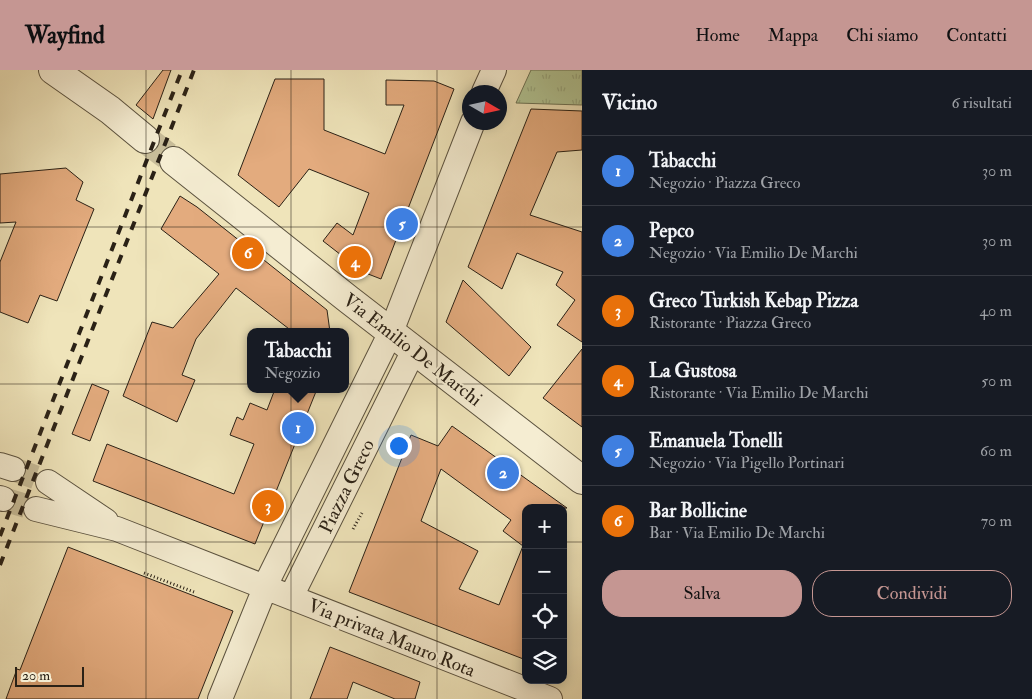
<!DOCTYPE html>
<html lang="it">
<head>
<meta charset="utf-8">
<style>
  :root { --surface:#171b24; --page:#20242c; --text:#f1f3f6; --muted:#9ea1a6; --line:#363941; --accent:#c59692 }
  body { margin:0; font-family:"IM FELL Double Pica",serif; background:var(--page); color:var(--text) }
  .controls { position:absolute; right:15px; bottom:15px; display:grid; overflow:hidden; border-radius:10px; box-shadow:0 2px 12px #0003 }
  .controls button { width:45px; height:45px; display:grid; place-items:center; padding:0; border:0; border-bottom:1px solid var(--line); background:var(--surface); color:var(--text); font:25px sans-serif }
  .compass { position:absolute; left:462px; top:15px; width:45px; height:45px; border-radius:50%; background:var(--surface); box-shadow:0 2px 12px #0003; rotate:99deg }
  .scale { position:absolute; left:15px; bottom:12px; width:69px; box-sizing:border-box; padding-left:5px; border:2px solid #2a2116; border-top:0; font-size:14px; line-height:18px; white-space:nowrap; color:#2a2116; -webkit-text-stroke:4px #f5edd2; paint-order:stroke }
  .you { position:absolute; left:398px; top:375px; width:18px; height:18px; margin:-12px; border:4px solid #fff; border-radius:50%; background:#1a73e8; box-shadow:0 0 0 8px #1a73e833 }
  .badge { display:grid; place-items:center; width:32px; height:32px; border-radius:50%; background:var(--accent); color:#fff; font-size:16px; font-weight:700 }
  .pin { position:absolute; translate:-50% -50%; border:2px solid #fff; box-shadow:0 1px 5px #0006 }
  .popup { position:absolute; left:247px; top:258px; width:102px; height:65px; box-sizing:border-box; display:grid; place-content:center; border-radius:10px; background:var(--surface); filter:drop-shadow(0 1px 4px #0005); font-size:16px; white-space:nowrap; color:var(--muted) }
  .popup b { font-size:19px; color:var(--text) }
  .popup::after { content:''; position:absolute; left:50%; top:100%; margin-left:-10px; border:10px solid transparent; border-top-color:var(--surface) }
  .list { margin:0; padding:0; list-style:none }
  h2 { display:flex; justify-content:space-between; align-items:center; height:65px; margin:0; padding:0 20px; font-size:21px }
  h2 small { font-size:16px; font-weight:400; color:var(--muted) }
  .list li { display:grid; grid-template-columns:32px 1fr auto; gap:15px; align-items:center; box-sizing:border-box; height:70px; padding:0 20px; border-top:1px solid var(--line) }
  .list b { display:block; font-size:19px; white-space:nowrap }
  .list p { margin:0; font-size:16px; white-space:nowrap; color:var(--muted) }
  .list em { font-size:16px; font-style:normal; color:var(--muted) }
  .actions { display:flex; gap:10px; padding:15px 20px }
  .actions a { flex:1; padding:11px 0; border:1px solid var(--accent); border-radius:20px; text-align:center; font-size:18px; color:var(--accent) }
  .actions .main { background:var(--accent); color:#111 }
  .icon { flex:none; width:28px; height:28px; fill:none; stroke:currentColor; stroke-width:2; stroke-linecap:round; stroke-linejoin:round }
  .map { position:relative; flex:none; width:582px; height:629px; overflow:hidden }
  header { display:flex; align-items:center; gap:30px; box-sizing:border-box; height:70px; padding:0 25px; background:var(--accent); color:#111 }
  header strong { font-size:24px }
  nav { display:flex; gap:28px; margin-inline-start:auto; font-size:18px }
  main { display:flex }
  aside { flex:1; background:var(--surface) }
  .map>svg:first-child { display:block }
  .park { fill:url(#park-tufts); stroke:#6e7356 }
  .building { fill:#e3ab7e; stroke:#2a2116; fill-rule:evenodd }
  .lines { fill:none; stroke-linecap:round; stroke-linejoin:round }
  .minor-tunnel { stroke:#c8bd99; stroke-width:24; stroke-dasharray:24 12; stroke-linecap:butt }
  .tertiary-tunnel { stroke:#c8bd99; stroke-width:28; stroke-dasharray:28 14; stroke-linecap:butt }
  .minor-casing { stroke:#5b523f; stroke-width:26 }
  .tertiary-casing { stroke:#5b523f; stroke-width:30 }
  .path { stroke:#2a2116; stroke-width:3; stroke-dasharray:1 2.5; stroke-linecap:butt }
  .minor { stroke:#f5edd2; stroke-width:24 }
  .tertiary { stroke:#f5edd2; stroke-width:28 }
  .rail { stroke:#2a2116; stroke-width:4; stroke-dasharray:9 9; stroke-linecap:butt }
  .grid { fill:none; stroke:#2a2116; stroke-width:1; stroke-opacity:0.55 }
  .labels { text-anchor:middle; stroke-width:4; stroke-linejoin:round; paint-order:stroke }
  .street-label { font-size:19px; fill:#2a2116; stroke:#f5edd2 }
</style>
</head>
<body>
<header>
<strong>Wayfind</strong>
<nav><a>Home</a><a>Mappa</a><a>Chi siamo</a><a>Contatti</a></nav>
</header>
<main>
<div class="map">
<svg width="582" height="629" viewBox="0 0 582 629">
  <defs>
    <pattern id="park-tufts" width="24" height="20" patternUnits="userSpaceOnUse" patternTransform="scale(1.25)"><rect width="24" height="20" fill="#b2c595"/><path d="M3 7l-1-3M5 7V3M7 7l1-3M15 17l-1-3M17 17v-4M19 17l1-3" fill="none" stroke="#99a980"/></pattern>
  </defs>
  <rect width="100%" height="100%" fill="#efe4ba"/>
  <filter id="stains"><feTurbulence type="fractalNoise" baseFrequency=".004" numOctaves="4"/><feColorMatrix values="0 0 0 0 .2 0 0 0 0 .09 0 0 0 0 .02 0 0 0 .5 -.17"/></filter>
  <radialGradient id="worn" r=".72"><stop offset=".6" stop-color="#630" stop-opacity="0"/><stop offset="1" stop-color="#630" stop-opacity=".3"/></radialGradient>
  <path class="park" d="M531,0H582V35L516,33Z"/>
  <path class="building" d="M163,0H171L153,49L136,35Z
    M275,9H324V60L385,84L404,35H386V10L434,11L454,19L381,209L363,202L323,171L337,153L353,165L369,123L309,99L279,137L238,105Z
    M531,39L582,41V80L557,82L530,145L582,162V272L557,255L575,230L556,215L563,202L517,183L502,219L468,197Z
    M66,98L83,112L76,130L94,139L57,231L40,225L28,253L0,242V192L16,152L0,153V104Z
    M180,126L197,137L327,240L330,262H293L236,218L196,269L182,305L195,310L177,352L123,326L152,252L173,258L219,204L161,159Z
    M463,210L531,277L509,306L446,252Z
    M582,279V357L543,328Z
    M92,314L109,321L90,371L72,364Z
    M275,319H317L255,474L93,411L107,374L234,424L254,374L230,365L237,347L243,350L250,333L267,340Z
    M452,356L567,438H526V590L349,522L411,365L438,376ZM441,399L511,450L503,461L523,476L499,535L459,519L478,481L421,451Z
    M68,477L233,541L198,629H6L17,599L20,600Z
    M330,577L420,612L415,629H395L353,612L347,629H310Z"/>
  <g class="lines">
    <path class="minor-tunnel" d="M13,399L48,412
      M3,429L36,439"/>
    <path class="tertiary-tunnel" d="M145,69L174,91"/>
    <defs>
      <path id="minor" d="M484,22L494,0
        M0,395L13,399
        M48,412L106,451
        M0,428L3,429
        M36,439L117,459L550,629
        M291,527L414,280
        M220,629L269,508L391,262L473,52"/>
      <path id="tertiary" d="M53,0L110,40L145,69
        M174,91L348,229L582,410"/>
    </defs>
    <use href="#minor" class="minor-casing"/>
    <use href="#tertiary" class="tertiary-casing"/>
    <path class="path" d="M353,459L362,443
      M144,503L194,522"/>
    <use href="#minor" class="minor"/>
    <use href="#tertiary" class="tertiary"/>
    <path class="rail" d="M0,466L182,0
      M0,495L194,0"/>
  </g>
  <path class="grid" d="M146,0V629M291,0V629M437,0V629M0,157H582M0,314H582M0,472H526M563,472H582"/>
  <g class="labels">
    <g class="street-label">
      <text transform="translate(413 279) rotate(38)" y="7">Via Emilio De Marchi</text>
      <text transform="translate(346 416) rotate(-64)" y="7">Piazza Greco</text>
      <text transform="translate(392 567) rotate(22)" y="7">Via privata Mauro Rota</text>
    </g>
  </g>
  <rect width="100%" height="100%" filter="url(#stains)"/>
  <rect width="100%" height="100%" fill="url(#worn)"/>
</svg>
<div class="controls">
<button>+</button>
<button>−</button>
<button><svg class="icon" aria-label="locate" viewBox="0 0 24 24"><circle cx="12" cy="12" r="6"/><path d="M12 2v4M12 18v4M2 12h4M18 12h4"/></svg></button>
<button><svg class="icon" aria-label="layers" viewBox="0 0 24 24"><path d="M12 4l9 5-9 5-9-5zM3 14l9 5 9-5"/></svg></button>
</div>
<svg class="compass" viewBox="-18 -18 36 36"><path d="M0-13l5 13h-10z" fill="#e53935"/><path d="M0 13l5-13h-10z" fill="#9ea1a6"/></svg>
<div class="scale">20 m</div>
<div class="you"></div>
<div class="pin badge" style="left:298px;top:358px;background:#3f7fe0">1</div>
<div class="popup"><b>Tabacchi</b>Negozio</div>
<div class="pin badge" style="left:503px;top:403px;background:#3f7fe0">2</div>
<div class="pin badge" style="left:268px;top:436px;background:#e8710a">3</div>
<div class="pin badge" style="left:355px;top:192px;background:#e8710a">4</div>
<div class="pin badge" style="left:402px;top:154px;background:#3f7fe0">5</div>
<div class="pin badge" style="left:248px;top:183px;background:#e8710a">6</div>
</div>
<aside>
<h2>Vicino<small>6 risultati</small></h2>
<ul class="list">
<li><span class="badge" style="background:#3f7fe0">1</span><div><b>Tabacchi</b><p>Negozio · Piazza Greco</p></div><em>30 m</em></li>
<li><span class="badge" style="background:#3f7fe0">2</span><div><b>Pepco</b><p>Negozio · Via Emilio De Marchi</p></div><em>30 m</em></li>
<li><span class="badge" style="background:#e8710a">3</span><div><b>Greco Turkish Kebap Pizza</b><p>Ristorante · Piazza Greco</p></div><em>40 m</em></li>
<li><span class="badge" style="background:#e8710a">4</span><div><b>La Gustosa</b><p>Ristorante · Via Emilio De Marchi</p></div><em>50 m</em></li>
<li><span class="badge" style="background:#3f7fe0">5</span><div><b>Emanuela Tonelli</b><p>Negozio · Via Pigello Portinari</p></div><em>60 m</em></li>
<li><span class="badge" style="background:#e8710a">6</span><div><b>Bar Bollicine</b><p>Bar · Via Emilio De Marchi</p></div><em>70 m</em></li>
</ul>
<div class="actions"><a class="main">Salva</a><a>Condividi</a></div>
</aside>
</main>
</body>
</html>
